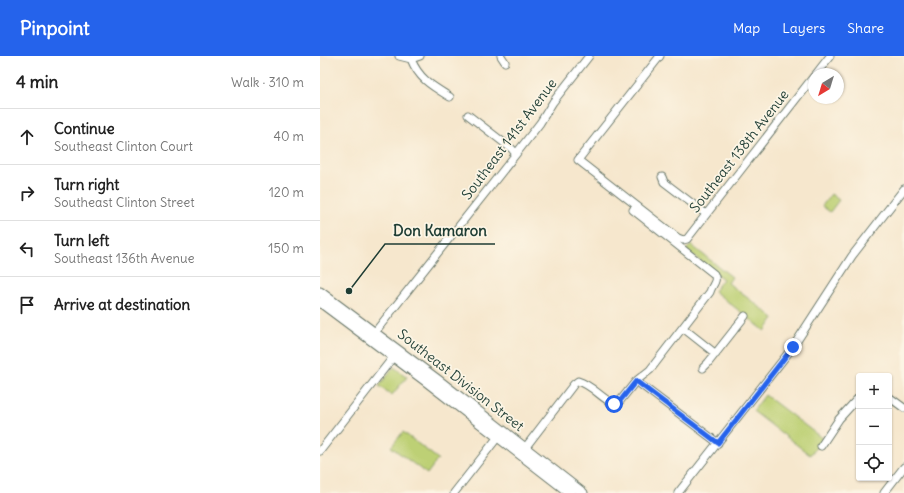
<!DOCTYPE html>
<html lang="en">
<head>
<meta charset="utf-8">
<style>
  :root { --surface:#fff; --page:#f6f6f6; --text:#222; --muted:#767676; --line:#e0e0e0; --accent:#2563eb }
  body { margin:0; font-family:Delius,sans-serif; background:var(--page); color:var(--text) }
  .controls { position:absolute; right:12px; bottom:12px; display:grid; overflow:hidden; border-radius:4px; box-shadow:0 1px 3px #0004 }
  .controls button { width:36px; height:36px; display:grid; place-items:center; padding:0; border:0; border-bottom:1px solid var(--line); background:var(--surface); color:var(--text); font:20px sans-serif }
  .compass { position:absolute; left:488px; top:12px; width:36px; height:36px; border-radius:50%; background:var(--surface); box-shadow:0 1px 3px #0004; rotate:218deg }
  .stop { position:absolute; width:12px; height:12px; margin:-9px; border:3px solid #2563eb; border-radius:50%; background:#fff }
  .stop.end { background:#2563eb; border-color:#fff; box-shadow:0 1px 4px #0008 }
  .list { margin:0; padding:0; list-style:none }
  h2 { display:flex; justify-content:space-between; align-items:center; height:52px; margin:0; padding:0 16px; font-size:17px }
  h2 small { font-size:13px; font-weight:400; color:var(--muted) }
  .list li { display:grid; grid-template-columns:26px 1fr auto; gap:12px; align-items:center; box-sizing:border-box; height:56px; padding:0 16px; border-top:1px solid var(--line) }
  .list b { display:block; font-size:15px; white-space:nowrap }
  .list p { margin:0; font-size:13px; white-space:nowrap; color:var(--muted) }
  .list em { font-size:13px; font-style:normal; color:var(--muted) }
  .icon { flex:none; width:22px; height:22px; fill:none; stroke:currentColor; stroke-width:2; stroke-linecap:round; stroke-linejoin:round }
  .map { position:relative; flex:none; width:584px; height:437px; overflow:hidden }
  header { display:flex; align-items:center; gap:24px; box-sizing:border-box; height:56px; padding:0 20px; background:var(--accent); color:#fff }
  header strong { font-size:19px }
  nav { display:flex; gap:22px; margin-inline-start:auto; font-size:14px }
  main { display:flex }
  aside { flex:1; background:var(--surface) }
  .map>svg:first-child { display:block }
  .green { fill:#bdd074; stroke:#6e8654 }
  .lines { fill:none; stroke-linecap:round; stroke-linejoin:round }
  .minor-casing { stroke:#6a786a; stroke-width:9 }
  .major-casing { stroke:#6a786a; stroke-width:11 }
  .minor { stroke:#fff; stroke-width:7 }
  .major { stroke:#fff; stroke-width:9 }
  .route { stroke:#2563eb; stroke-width:5 }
  .labels { text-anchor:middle; stroke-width:3.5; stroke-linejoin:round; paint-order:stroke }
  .street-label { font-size:14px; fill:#1f3d34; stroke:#fcf5e5 }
  .leader { fill:none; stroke:#1f3d34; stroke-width:1.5 }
  .callout-dot { fill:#1f3d34; stroke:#fcf5e5; stroke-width:1.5 }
  .callout-label { font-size:15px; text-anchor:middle; font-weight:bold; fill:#1f3d34; stroke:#fcf5e5; stroke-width:3.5; stroke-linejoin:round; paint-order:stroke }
</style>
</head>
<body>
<header>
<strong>Pinpoint</strong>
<nav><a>Map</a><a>Layers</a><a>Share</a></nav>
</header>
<main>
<aside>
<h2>4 min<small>Walk · 310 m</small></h2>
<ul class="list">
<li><svg class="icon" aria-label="ahead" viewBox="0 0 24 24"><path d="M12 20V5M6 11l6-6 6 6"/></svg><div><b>Continue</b><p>Southeast Clinton Court</p></div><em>40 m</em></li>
<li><svg class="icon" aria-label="right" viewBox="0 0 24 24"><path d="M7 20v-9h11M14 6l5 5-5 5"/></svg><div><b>Turn right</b><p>Southeast Clinton Street</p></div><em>120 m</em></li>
<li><svg class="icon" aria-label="left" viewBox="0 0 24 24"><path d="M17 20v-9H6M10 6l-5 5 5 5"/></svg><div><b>Turn left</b><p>Southeast 136th Avenue</p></div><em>150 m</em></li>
<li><svg class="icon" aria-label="arrive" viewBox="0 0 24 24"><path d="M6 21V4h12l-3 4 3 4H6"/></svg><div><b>Arrive at destination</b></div></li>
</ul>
</aside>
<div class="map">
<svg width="584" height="437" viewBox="0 0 584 437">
  <rect width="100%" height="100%" fill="#fcf5e5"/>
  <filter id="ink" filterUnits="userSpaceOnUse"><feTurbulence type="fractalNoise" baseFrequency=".025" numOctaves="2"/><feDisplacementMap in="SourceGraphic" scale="8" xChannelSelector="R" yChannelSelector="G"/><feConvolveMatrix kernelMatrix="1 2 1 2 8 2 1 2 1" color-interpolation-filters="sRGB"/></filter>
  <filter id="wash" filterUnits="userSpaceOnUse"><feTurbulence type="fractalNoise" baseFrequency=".012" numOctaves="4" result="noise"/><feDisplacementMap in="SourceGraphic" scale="16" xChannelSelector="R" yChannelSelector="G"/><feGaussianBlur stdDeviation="0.9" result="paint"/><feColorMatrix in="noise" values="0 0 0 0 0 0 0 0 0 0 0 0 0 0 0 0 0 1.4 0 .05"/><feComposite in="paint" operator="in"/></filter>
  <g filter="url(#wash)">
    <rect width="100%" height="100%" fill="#f6e7cd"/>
    <path class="green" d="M511,138L519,144L510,156L502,150Z
      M371,189L412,221L408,227L454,262L445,275L394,235L403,223L366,194Z
      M74,311L87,321L72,339L59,330Z
      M445,339L503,383L490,399L433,355Z
      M83,376L118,403L107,418L71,391Z"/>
  </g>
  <g filter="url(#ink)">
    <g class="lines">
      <defs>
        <path id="minor" d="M79,0L91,3C99,23 112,30 130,41
          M181,0L185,6
          M340,0L258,104L358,182L363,184L367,183L494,20
          M91,3L100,0
          M496,18L510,0
          M148,59L192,93L196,98
          M342,121L344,126L386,158
          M363,272L396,298
          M55,276L196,98L220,67L233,46L269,0
          M383,312L388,307L425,260
          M316,325L398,387
          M569,341L584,352
          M501,390L519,363L539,341
          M205,392L254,328L258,325C272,329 281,342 294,348L300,345L316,325L330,314L390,236C392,228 398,226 394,218L313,154
          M0,395L74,300
          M134,437L181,377
          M358,437L473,291L532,200L584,133
          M564,437L584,411"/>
        <path id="major" d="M0,236L118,324L263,437
          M0,246L107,326L250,437"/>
      </defs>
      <use href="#minor" class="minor-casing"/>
      <use href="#major" class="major-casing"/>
      <use href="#minor" class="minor"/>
      <use href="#major" class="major"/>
    </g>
  </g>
  <g class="lines" filter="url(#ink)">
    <path class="route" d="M294,348L300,345L316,325L398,387L473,291"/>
  </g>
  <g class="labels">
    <g class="street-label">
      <text transform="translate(189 83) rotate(-53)" y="5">Southeast 141st Avenue</text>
      <text transform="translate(419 95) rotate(-52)" y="5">Southeast 138th Avenue</text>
      <text transform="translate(141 324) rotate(38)" y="5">Southeast Division Street</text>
    </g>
  </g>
  <path class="leader" d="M29 235L65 188H175"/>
  <circle class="callout-dot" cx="29" cy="235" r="4"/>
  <g class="callout-label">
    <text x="120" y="180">Don Kamaron</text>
  </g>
</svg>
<div class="controls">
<button>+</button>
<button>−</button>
<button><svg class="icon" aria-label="locate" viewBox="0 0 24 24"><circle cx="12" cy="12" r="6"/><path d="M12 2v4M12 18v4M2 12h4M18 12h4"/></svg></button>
</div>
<svg class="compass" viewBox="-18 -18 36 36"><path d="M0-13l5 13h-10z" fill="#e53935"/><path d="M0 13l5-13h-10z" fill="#767676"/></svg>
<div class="stop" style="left:294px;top:348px"></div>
<div class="stop end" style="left:473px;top:291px"></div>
</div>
</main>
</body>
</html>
